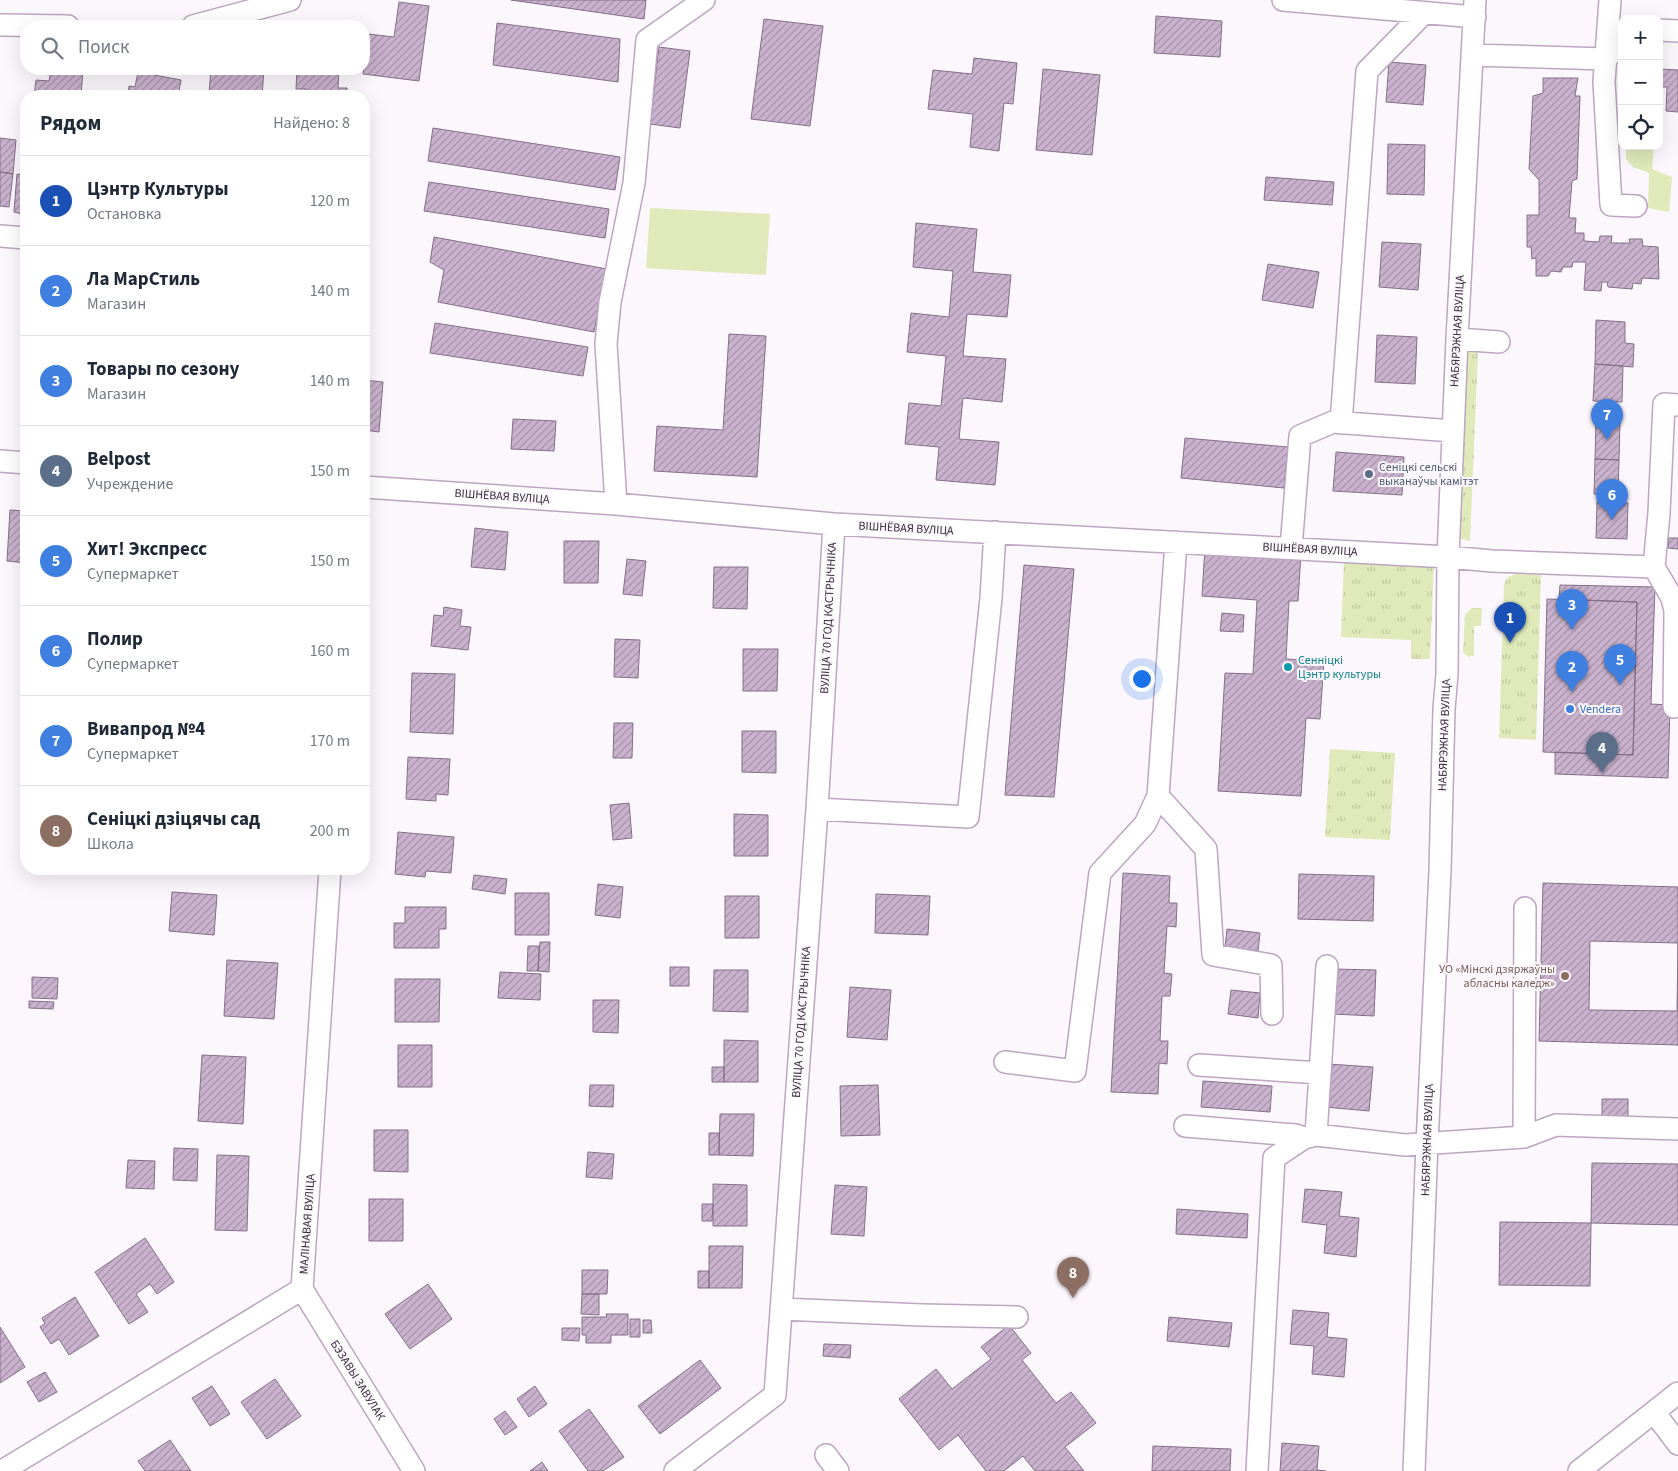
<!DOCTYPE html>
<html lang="ru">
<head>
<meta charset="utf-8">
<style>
  :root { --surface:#fff; --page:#f6f6f7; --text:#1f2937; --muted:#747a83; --line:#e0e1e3; --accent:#575a27 }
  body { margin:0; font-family:"Source Sans 3",sans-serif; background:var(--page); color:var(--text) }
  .controls { position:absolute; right:15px; top:15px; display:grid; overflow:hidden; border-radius:10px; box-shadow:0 5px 20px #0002 }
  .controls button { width:45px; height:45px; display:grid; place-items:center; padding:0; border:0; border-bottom:1px solid var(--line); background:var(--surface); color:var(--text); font:25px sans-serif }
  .you { position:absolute; left:1141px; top:678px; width:18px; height:18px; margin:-12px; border:4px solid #fff; border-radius:50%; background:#1a73e8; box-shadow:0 0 0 8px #1a73e833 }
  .badge { display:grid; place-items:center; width:32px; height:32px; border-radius:50%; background:var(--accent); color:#fff; font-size:16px; font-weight:700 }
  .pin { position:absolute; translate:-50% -41px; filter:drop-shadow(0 1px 2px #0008) }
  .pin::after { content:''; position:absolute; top:26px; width:18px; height:15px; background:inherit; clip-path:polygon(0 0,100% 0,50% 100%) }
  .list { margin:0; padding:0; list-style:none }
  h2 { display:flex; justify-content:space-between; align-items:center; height:65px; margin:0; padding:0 20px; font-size:21px }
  h2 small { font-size:16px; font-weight:400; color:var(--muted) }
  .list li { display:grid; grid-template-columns:32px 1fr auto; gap:15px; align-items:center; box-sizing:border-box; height:90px; padding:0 20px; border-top:1px solid var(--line) }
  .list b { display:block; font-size:19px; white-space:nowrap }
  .list p { margin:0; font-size:16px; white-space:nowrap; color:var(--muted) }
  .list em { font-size:16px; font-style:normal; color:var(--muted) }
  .icon { flex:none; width:28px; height:28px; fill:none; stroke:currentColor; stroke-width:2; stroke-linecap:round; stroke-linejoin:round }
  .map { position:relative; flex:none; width:1678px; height:1471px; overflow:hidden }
  .search { position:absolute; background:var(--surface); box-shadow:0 5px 20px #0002; left:20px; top:20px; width:350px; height:55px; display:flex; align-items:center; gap:12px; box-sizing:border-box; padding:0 18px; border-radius:20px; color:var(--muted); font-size:19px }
  .panel { position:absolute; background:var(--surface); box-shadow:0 5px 20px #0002; left:20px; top:90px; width:350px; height:785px; border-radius:20px }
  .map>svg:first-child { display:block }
  .grass { fill:url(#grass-tufts) }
  .green { fill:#dfe9b9 }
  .building { fill:url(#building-hatch); stroke:#846f88; fill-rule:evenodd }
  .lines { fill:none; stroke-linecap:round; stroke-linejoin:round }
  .minor-casing { stroke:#bca6c0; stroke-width:24 }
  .minor { stroke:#fff; stroke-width:21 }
  .service-dot { fill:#5c6f8a; stroke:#fcf7fd; stroke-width:2 }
  .culture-dot { fill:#0f9aa8; stroke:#fcf7fd; stroke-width:2 }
  .shop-dot { fill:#3f7fe0; stroke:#fcf7fd; stroke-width:2 }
  .education-dot { fill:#8d6e63; stroke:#fcf7fd; stroke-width:2 }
  .labels { text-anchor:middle; stroke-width:4; stroke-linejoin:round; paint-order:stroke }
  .street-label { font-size:12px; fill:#362d38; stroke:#fcf7fd }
  .service-label { font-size:12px; fill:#4e5e75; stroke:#fcf7fd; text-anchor:start }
  .culture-label { font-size:12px; fill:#0d838f; stroke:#fcf7fd; text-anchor:start }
  .shop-label { font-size:12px; fill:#366cbe; stroke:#fcf7fd; text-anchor:start }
  .education-label { font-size:12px; fill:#785e54; stroke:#fcf7fd; text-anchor:end }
</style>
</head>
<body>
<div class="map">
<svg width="1678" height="1471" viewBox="0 0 1678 1471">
  <defs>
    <pattern id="grass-tufts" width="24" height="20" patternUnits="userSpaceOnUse" patternTransform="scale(1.25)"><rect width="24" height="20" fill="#dfe9b9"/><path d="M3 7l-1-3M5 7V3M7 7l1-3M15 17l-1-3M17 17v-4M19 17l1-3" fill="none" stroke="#c0c8a0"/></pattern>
    <pattern id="building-hatch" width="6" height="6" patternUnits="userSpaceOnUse" patternTransform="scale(1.25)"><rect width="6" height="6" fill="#cab3ce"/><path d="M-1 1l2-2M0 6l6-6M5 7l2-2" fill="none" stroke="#a592a8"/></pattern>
  </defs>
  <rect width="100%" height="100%" fill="#fcf7fd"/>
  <path class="grass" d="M1463,352H1478L1470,541L1457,538Z
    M1344,560L1434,563L1430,659H1411V640L1341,637Z
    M1516,574L1541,575L1536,740L1499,738L1504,585C1506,578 1509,576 1516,574Z
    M1472,608H1482L1481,626H1474V655L1469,657L1463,653L1465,614Z
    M1330,749L1395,753L1390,840L1325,837Z"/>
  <path class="green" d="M1626,146H1654L1652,169L1672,177L1669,212L1648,208L1649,173L1633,167L1626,159Z
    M650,208L770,214L766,275L646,268Z"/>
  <path class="building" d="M511,0H646L644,19Z
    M399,2L429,6L419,81L363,74L368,34L394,37Z
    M1156,16L1222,21L1220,57L1154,53Z
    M764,19L823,26L810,126L751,119Z
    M497,23L620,39L618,82L493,65Z
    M659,47L690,51L680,128L650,124Z
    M974,58L1017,63L1013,104L1004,103L999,151L970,147L973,114L928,109L933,70L972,74Z
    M1389,62L1426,65L1423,105L1386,102Z
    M51,69H83L81,96H34L36,80L49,81Z
    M211,69H264L262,96L209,94Z
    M297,69H339L338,88H347V96H306V89H296Z
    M1043,69L1100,75L1092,155L1036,150Z
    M1659,69L1678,70V112L1666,111L1667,87H1659Z
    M138,72L181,80L178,96H128L129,86L135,87Z
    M1543,78H1578L1575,96H1580L1577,179L1572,181L1569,218H1576L1575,233H1584V241L1599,242L1600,236H1612L1611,243H1630L1629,239H1642L1643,246L1658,247L1659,279L1642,278L1641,284L1633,283L1632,289L1608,287L1607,282H1602L1601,291L1584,290L1586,262H1573L1572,267H1563L1561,272L1551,271L1548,276H1536V258L1532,259L1531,247H1527V215H1539V180L1529,169L1533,96L1543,93Z
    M433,128L620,157L615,190L428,161Z
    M0,138L16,140L13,174L0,172Z
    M1388,144L1425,145L1424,195L1387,194Z
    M0,172L13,174L9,207L0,206Z
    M17,174L26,175V215L14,212Z
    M1266,177L1334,182L1332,205L1264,200Z
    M429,182L609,209L605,238L424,211Z
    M916,223L977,229L973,272L1011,275L1007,317L967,314L963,356L1006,359L1002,402L963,398L959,439L999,442L995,485L936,480L939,447L905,444L909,403L941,406L946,356L907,352L911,313L949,317L953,271L913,267Z
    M434,237L607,269L594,332L438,302L444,270L430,262Z
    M1382,242L1421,244L1418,290L1379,287Z
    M1268,264L1319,272L1313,308L1262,300Z
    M1596,320L1625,322V343L1634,344L1633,367L1595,364Z
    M435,323L588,347L583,376L430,353Z
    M729,334L766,336L757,477L654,471L657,426L723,430Z
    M1377,335L1417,337L1415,384L1375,382Z
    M1595,364L1623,366L1622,402L1593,401Z
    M364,380L383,382L379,432L364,430Z
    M513,419L556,421L554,451L511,449Z
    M1596,421L1620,422L1619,460L1595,459Z
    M1185,438L1288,447L1284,488L1181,478Z
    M1336,452L1404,457L1402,495L1333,491Z
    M1595,459L1619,460L1618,494H1594Z
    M1597,502L1628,503L1627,539L1596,538Z
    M10,510L26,511V563L7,561Z
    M475,528L508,532L505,570L471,567Z
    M1669,538H1678V549L1668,548Z
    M564,541H599L598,583H564Z
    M1205,547L1301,553L1298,601H1289L1286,659L1324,661L1320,719L1306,718L1301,796L1218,791L1225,673L1253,674L1257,600L1202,596Z
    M627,559L646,561L642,596L623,594Z
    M1024,565L1074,569L1054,797L1005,795Z
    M714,567H748L747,609L713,608Z
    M1560,585L1655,587L1651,704L1670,705L1668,778L1555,774V752L1633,755L1637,602L1559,599Z
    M1547,599L1637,602L1633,755L1543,752Z
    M444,607L462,610L460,626L471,627L468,650L431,646L434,615L443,616Z
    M1222,613L1244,615L1243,632L1220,631Z
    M615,639L640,640L638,678L614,677Z
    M743,649H778L777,691H743Z
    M412,673L455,674L453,734L410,732Z
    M614,723H633L632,758H613Z
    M742,731H776V773L742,772Z
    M408,757L450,759L448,795L436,794V801L406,799Z
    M629,803L632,838L613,840L610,805Z
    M734,814L768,815V856H734Z
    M398,832L454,837L451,873L426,871L425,877L395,874Z
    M1123,873L1170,876L1169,903H1177L1176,927L1167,926L1164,973L1172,974L1170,996H1162L1160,1041H1168L1167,1064L1159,1063L1158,1094L1111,1092Z
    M1299,874L1374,876L1373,921L1298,919Z
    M474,875L507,879L505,894L472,889Z
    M1543,883L1678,887V1045L1539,1041ZM1590,941L1678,943L1677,1011L1589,1010Z
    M598,884L623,887L620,918L595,915Z
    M172,892L217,895L214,935L169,931Z
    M515,893H549V935H515Z
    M876,894L930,896L928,935L875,933Z
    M725,896H759V938H725Z
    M405,907H446V929H439V948H394V923H405Z
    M1227,929L1260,933L1258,951L1225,947Z
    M540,942H550L549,972L538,971Z
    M528,946H539L538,971H527Z
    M227,960L278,963L274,1019L224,1016Z
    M670,967H689V986H670Z
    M1333,969L1376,970L1374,1016L1332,1014Z
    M714,970H748V1012L713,1011Z
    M500,972L541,974L540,1000L498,998Z
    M32,977L58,978L57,999L32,998Z
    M395,979H440L439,1022H395Z
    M850,987L891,990L887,1040L847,1037Z
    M1231,990L1260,993L1258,1018L1228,1014Z
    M593,1000H619L618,1033L593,1032Z
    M29,1001L54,1002L53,1009L29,1008Z
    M724,1040L758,1041V1082H724Z
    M398,1045H432V1087H398Z
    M202,1055L246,1057L243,1124L198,1121Z
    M1328,1064L1373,1067L1369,1111L1325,1107Z
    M712,1067H724V1082H712Z
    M1203,1081L1272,1086L1270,1112L1201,1107Z
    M590,1085H614L613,1107L589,1106Z
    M878,1085L880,1135L841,1136L840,1086Z
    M1602,1099H1628V1118L1602,1117Z
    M720,1114H754L753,1156L719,1155Z
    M374,1130H408V1172L374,1171Z
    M709,1133H719V1155H709Z
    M174,1148L198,1149L197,1181L173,1180Z
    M588,1152L614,1154L612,1179L586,1177Z
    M217,1155L249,1156L247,1231L215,1230Z
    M128,1160L155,1161L154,1189L126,1188Z
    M1592,1163L1678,1164V1225L1591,1223Z
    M713,1184L747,1185V1226H713Z
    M835,1185L867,1187L864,1236L831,1234Z
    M1305,1189L1342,1192L1339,1216L1359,1218L1356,1257L1324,1253L1327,1225L1302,1222Z
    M369,1199H403V1241H369Z
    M702,1204H713L712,1221H702Z
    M1177,1209L1248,1214L1247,1238L1176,1234Z
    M1500,1222L1591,1223L1590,1286L1499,1285Z
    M145,1238L174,1282L157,1294L150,1284L136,1294L148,1312L129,1324L95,1272Z
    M709,1246H743L742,1288H709Z
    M582,1270H608L607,1294H582Z
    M698,1271H709V1288H698Z
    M428,1284L452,1319L410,1349L385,1314Z
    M582,1294H599V1315L581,1314Z
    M75,1297L99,1336L69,1355L59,1339L51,1344L40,1327L45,1324L42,1318Z
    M1293,1310L1329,1313L1327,1337L1347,1339L1344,1377L1312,1374L1314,1346L1290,1344Z
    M606,1314H628V1335H611V1343H586V1335H582V1317H607Z
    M1169,1317L1232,1323L1229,1347L1167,1341Z
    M630,1319H640V1337H630Z
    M643,1320H651L652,1333H643Z
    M1009,1325L1031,1353L1022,1360L1056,1403L1071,1392L1096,1423L1065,1447L1084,1471H1035L1023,1456L1004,1471H986L958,1435L939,1450L899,1399L936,1369L952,1389L991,1359L981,1347Z
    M0,1327L25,1367L0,1383Z
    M562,1328H580L579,1341L562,1340Z
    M824,1344L851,1345L850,1358L823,1356Z
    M700,1360L721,1388L660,1434L638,1406Z
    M45,1372L57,1392L39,1402L27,1382Z
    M275,1379L301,1416L267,1439L241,1402Z
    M212,1386L230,1414L210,1426L192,1398Z
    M535,1386L547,1404L529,1417L517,1399Z
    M589,1409L624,1457L603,1471H588L559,1431Z
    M505,1411L517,1427L505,1435L494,1419Z
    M170,1440L191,1471H145L138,1461Z
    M1282,1443L1319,1446L1317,1470L1326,1471H1280Z
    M1153,1446L1231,1449L1230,1471H1152Z
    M542,1462L548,1471H530Z"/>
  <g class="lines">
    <defs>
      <path id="minor" d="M1283,0L1475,17
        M1610,0L1604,82L1611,205L1636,206
        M0,25L68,26
        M193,26L290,0
        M1659,30L1678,31
        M1472,55L1606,59L1616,48
        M0,236L26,238
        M1457,339L1499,342
        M1341,423L1367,71L1424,13
        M0,461L26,463
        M364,487L616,504L834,524L1448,557L1492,561L1654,567
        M616,504L606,344L610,302L634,183L647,40L704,0
        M1291,548L1300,436L1333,422L1453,431
        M1674,707L1675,611L1672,598L1654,567L1659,513L1664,404L1678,405
        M1158,796L1206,849L1213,955L1271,965L1272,1014
        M817,809L968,817L991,598L995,532
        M1005,1062L1075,1071L1100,873L1145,824L1158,796L1176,542
        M1199,1065L1320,1073
        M1185,1126L1295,1135L1304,1138
        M1316,1135L1405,1145L1524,1137L1525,908
        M1524,1137L1556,1125L1678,1129
        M302,1289L414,1471
        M781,1309L922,1315L1017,1317
        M1654,1412L1678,1444
        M826,1455L838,1471
        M2,1471L302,1289L330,869
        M675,1471L775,1395L817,809L834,524
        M1257,1471L1274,1158L1304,1138L1316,1135L1327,966
        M1414,1471L1427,1144L1440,871L1444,709L1447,674L1448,557L1457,339L1475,0
        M1579,1471L1678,1393"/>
    </defs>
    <use href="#minor" class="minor-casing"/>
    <use href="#minor" class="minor"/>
  </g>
  <circle class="service-dot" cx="1369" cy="474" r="5"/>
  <circle class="culture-dot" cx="1288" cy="667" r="5"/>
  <circle class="shop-dot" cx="1570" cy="709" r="5"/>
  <circle class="education-dot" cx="1565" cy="976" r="5"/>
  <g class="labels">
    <g class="street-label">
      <text transform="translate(1457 331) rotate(-87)" y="4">НАБЯРЭЖНАЯ ВУЛІЦА</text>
      <text transform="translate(502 496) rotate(4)" y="4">ВІШНЁВАЯ ВУЛІЦА</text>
      <text transform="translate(906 528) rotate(3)" y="4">ВІШНЁВАЯ ВУЛІЦА</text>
      <text transform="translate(1310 549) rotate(3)" y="4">ВІШНЁВАЯ ВУЛІЦА</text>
      <text transform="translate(828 618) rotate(-87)" y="4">ВУЛІЦА 70 ГОД КАСТРЫЧНІКА</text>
      <text transform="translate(1444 735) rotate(-88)" y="4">НАБЯРЭЖНАЯ ВУЛІЦА</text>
      <text transform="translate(801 1022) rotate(-86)" y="4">ВУЛІЦА 70 ГОД КАСТРЫЧНІКА</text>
      <text transform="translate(1427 1140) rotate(-88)" y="4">НАБЯРЭЖНАЯ ВУЛІЦА</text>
      <text transform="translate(307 1224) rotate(-86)" y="4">МАЛІНАВАЯ ВУЛІЦА</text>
      <text transform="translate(358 1380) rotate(58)" y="4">БЭЗАВЫ ЗАВУЛАК</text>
    </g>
    <g class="service-label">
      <text x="1379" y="471">Сеніцкі сельскі<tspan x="1379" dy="14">выканаўчы камітэт</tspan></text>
    </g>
    <g class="culture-label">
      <text x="1298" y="664">Сенніцкі<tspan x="1298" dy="14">Цэнтр культуры</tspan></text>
    </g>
    <g class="shop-label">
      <text x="1580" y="713">Vendera</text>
    </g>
    <g class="education-label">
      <text x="1555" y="973">УО «Мінскі дзяржаўны<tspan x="1555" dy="14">абласны каледж»</tspan></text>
    </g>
  </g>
</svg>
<div class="controls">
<button>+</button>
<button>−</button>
<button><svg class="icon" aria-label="locate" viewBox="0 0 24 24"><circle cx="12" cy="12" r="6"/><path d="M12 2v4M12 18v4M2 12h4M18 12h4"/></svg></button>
</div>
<div class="you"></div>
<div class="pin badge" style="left:1510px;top:643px;background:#1a4fb4">1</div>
<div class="pin badge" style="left:1572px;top:692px;background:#3f7fe0">2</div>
<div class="pin badge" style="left:1572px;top:630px;background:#3f7fe0">3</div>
<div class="pin badge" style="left:1602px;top:773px;background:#5c6f8a">4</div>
<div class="pin badge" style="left:1620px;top:685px;background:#3f7fe0">5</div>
<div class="pin badge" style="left:1612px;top:520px;background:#3f7fe0">6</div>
<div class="pin badge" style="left:1607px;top:440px;background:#3f7fe0">7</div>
<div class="pin badge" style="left:1073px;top:1298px;background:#8d6e63">8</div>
<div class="search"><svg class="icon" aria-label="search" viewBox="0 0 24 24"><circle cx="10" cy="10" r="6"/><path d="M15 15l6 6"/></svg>Поиск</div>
<section class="panel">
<h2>Рядом<small>Найдено: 8</small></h2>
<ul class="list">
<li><span class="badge" style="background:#1a4fb4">1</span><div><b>Цэнтр Культуры</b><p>Остановка</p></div><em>120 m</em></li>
<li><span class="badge" style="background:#3f7fe0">2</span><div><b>Ла МарСтиль</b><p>Магазин</p></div><em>140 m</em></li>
<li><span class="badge" style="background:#3f7fe0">3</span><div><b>Товары по сезону</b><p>Магазин</p></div><em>140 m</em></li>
<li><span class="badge" style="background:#5c6f8a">4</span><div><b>Belpost</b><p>Учреждение</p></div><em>150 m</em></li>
<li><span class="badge" style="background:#3f7fe0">5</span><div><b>Хит! Экспресс</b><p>Супермаркет</p></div><em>150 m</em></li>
<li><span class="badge" style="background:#3f7fe0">6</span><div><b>Полир</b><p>Супермаркет</p></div><em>160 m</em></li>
<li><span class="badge" style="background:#3f7fe0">7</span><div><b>Вивапрод №4</b><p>Супермаркет</p></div><em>170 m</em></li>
<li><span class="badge" style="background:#8d6e63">8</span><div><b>Сеніцкі дзіцячы сад</b><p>Школа</p></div><em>200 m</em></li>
</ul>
</section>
</div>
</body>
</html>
